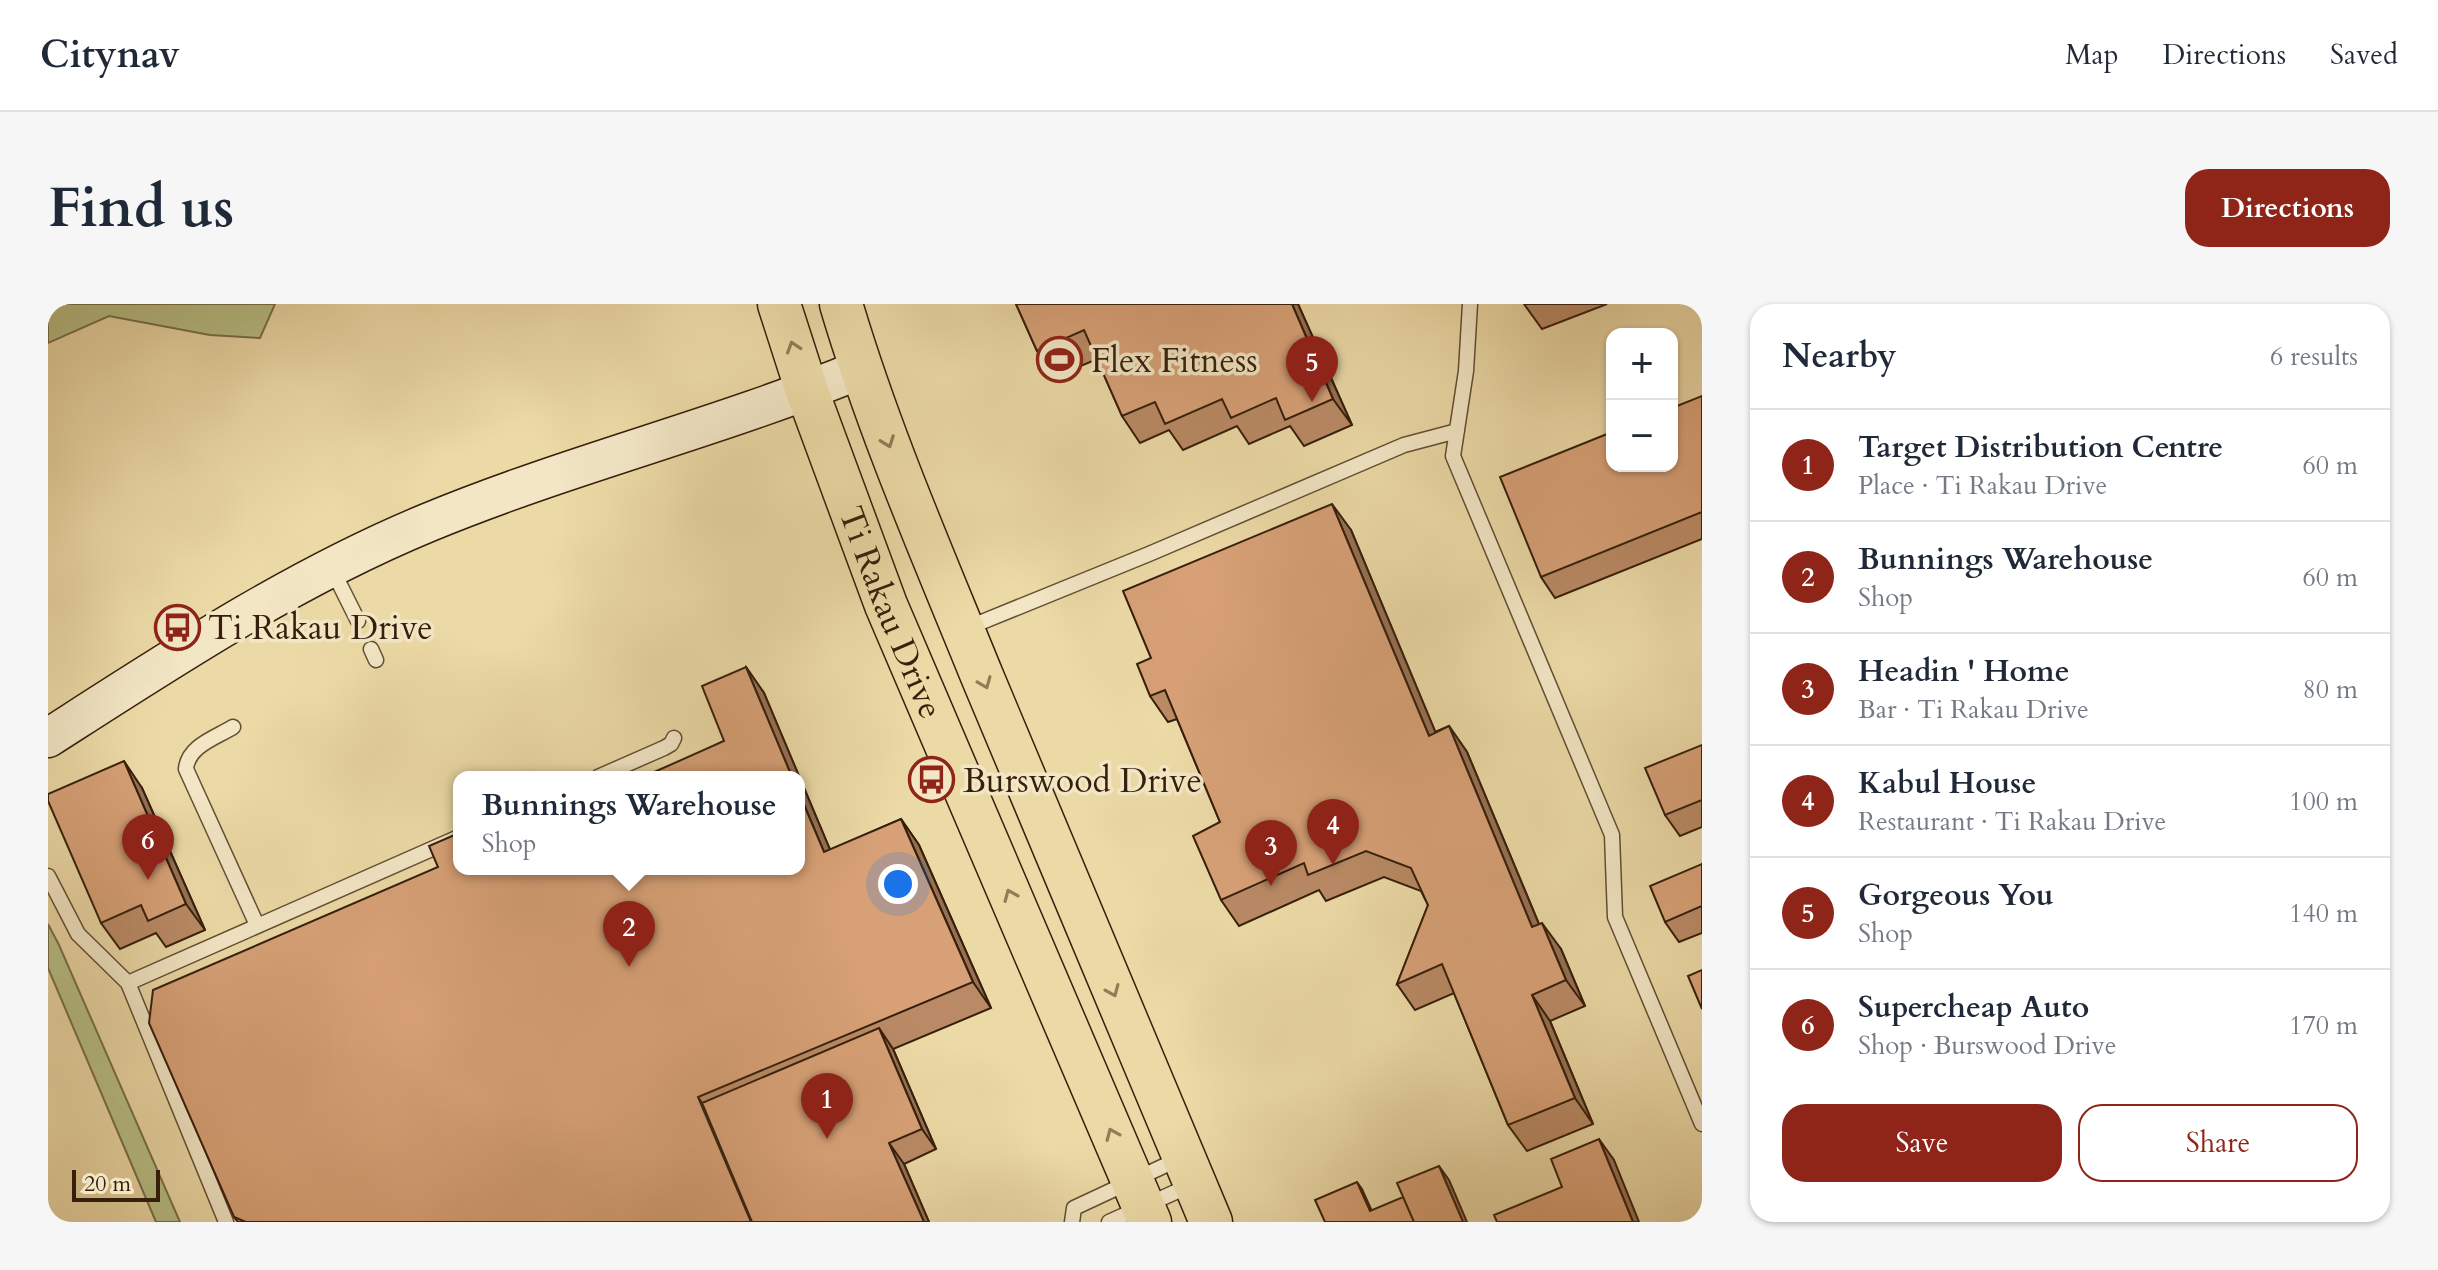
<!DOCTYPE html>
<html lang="en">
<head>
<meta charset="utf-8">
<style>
  :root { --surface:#fff; --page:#f6f6f7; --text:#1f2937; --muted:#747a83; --line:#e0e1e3; --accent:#8f2418 }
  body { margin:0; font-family:Cardo,serif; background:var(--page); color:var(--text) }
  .controls { position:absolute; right:24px; top:24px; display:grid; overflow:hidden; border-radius:16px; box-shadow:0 2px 6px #0004 }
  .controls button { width:72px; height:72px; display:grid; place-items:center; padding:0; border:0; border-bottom:2px solid var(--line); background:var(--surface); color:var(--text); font:40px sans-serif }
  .scale { position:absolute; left:24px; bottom:20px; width:88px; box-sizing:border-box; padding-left:8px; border:4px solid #361f0b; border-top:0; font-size:22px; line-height:28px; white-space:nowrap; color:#361f0b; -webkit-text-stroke:6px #f2e6c5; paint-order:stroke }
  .you { position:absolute; left:850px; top:580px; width:28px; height:28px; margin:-20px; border:6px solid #fff; border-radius:50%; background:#1a73e8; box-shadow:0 0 0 12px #1a73e833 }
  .badge { display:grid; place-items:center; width:52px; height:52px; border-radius:50%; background:var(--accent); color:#fff; font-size:26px; font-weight:700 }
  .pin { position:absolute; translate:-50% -66px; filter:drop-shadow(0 2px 4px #0008) }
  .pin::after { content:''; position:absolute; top:42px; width:28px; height:24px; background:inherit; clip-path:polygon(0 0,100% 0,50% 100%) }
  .popup { position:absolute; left:405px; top:467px; width:352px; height:104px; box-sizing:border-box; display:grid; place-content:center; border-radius:16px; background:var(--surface); filter:drop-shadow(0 2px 6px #0005); font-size:26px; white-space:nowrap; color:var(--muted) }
  .popup b { font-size:30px; color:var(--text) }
  .popup::after { content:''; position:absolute; left:50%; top:100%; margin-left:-16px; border:16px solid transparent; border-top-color:var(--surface) }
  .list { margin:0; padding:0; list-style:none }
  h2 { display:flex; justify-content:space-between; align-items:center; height:104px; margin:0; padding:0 32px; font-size:34px }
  h2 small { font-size:26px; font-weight:400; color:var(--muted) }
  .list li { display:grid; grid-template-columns:52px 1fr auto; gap:24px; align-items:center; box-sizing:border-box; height:112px; padding:0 32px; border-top:2px solid var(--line) }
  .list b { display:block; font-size:30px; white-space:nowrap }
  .list p { margin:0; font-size:26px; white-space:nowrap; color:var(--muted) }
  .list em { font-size:26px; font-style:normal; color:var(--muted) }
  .actions { display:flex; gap:16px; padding:24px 32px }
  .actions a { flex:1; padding:18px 0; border:2px solid var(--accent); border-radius:24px; text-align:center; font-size:28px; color:var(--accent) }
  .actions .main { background:var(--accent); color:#fff }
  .map { position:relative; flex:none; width:1654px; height:918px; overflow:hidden; border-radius:24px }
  header { display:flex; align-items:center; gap:48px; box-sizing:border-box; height:112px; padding:0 40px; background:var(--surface); border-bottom:2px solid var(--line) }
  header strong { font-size:38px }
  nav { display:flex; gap:44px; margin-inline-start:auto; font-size:28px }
  .intro { display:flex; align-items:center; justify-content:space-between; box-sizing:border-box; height:192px; padding:0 48px }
  h1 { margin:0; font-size:56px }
  .button { padding:20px 36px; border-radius:24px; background:var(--accent); color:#fff; font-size:28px; font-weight:700 }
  main { display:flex; gap:48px; padding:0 48px }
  aside { flex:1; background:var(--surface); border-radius:24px; box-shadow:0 2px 6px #0004 }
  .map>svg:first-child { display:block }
  .green { fill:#b8bf86; stroke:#776f48; stroke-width:2 }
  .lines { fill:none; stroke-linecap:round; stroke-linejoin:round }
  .lane-casing { stroke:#634e32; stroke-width:17 }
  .secondary-casing { stroke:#361f0b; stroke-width:41 }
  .primary-casing { stroke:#361f0b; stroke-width:45 }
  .lane { stroke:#f2e6c5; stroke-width:14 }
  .secondary { stroke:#f2e6c5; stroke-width:38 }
  .primary { stroke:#ebd9a6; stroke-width:42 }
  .wall { fill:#b98a65; stroke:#361f0b; stroke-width:2 }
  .shaded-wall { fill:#967053; stroke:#361f0b; stroke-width:2 }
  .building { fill:#d7a076; stroke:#361f0b; stroke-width:2 }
  .oneway { stroke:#907c58 }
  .labels { text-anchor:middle; stroke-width:7; stroke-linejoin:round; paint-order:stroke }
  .poi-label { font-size:34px; fill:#361f0b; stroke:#f2e6c5; text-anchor:start }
  .street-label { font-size:34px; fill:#361f0b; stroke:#f2e6c5 }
</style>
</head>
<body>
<header>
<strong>Citynav</strong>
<nav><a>Map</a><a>Directions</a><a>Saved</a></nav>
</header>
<div class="intro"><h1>Find us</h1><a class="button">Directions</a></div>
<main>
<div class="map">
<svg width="1654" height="918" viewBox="0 0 1654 918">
  <rect width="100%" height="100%" fill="#ebd9a6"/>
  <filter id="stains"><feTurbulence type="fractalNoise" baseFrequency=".0025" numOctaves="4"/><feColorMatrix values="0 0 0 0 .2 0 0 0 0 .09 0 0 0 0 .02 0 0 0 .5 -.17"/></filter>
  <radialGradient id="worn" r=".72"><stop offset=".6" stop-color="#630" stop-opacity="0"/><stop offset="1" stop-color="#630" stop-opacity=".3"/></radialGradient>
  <path class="green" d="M0,0H227L212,34L162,31L61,12L0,39Z
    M0,620L11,641L132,918H108L0,664Z"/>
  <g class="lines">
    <defs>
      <path id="lane" d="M1422,0L1418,67L1405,152L1564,531L1567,613L1654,820
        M283,263L310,317
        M919,324L1101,250L1356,141L1409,127
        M323,345L328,356
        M185,423C167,434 140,442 138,465L209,621
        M550,473L616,444L623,440L626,434
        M0,572L30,630L80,679L411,533
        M80,679L178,918
        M1024,918L1026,904L1133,854
        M1061,918L1143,881"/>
      <path id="secondary" d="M0,434C123,355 244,275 379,219C521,160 671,124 813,65"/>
      <g id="primary">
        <path id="s1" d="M731,0L759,87L838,301L1102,918"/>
        <path d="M793,0C831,128 884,249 934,372C1010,555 1087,736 1163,918"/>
      </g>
    </defs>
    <use href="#lane" class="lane-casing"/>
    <use href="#secondary" class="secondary-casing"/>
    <use href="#primary" class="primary-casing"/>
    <use href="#lane" class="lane"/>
    <use href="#secondary" class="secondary"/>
    <use href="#primary" class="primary"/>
  </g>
  <path class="wall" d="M968,0H1250L1304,121L1256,142L1242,122L1201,140L1189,122L1135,146L1121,126L1092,139L1074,112L1049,55L1007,73L989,47Z
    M1476,0H1559L1494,25Z
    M1654,92V235L1507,294L1493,273Z
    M1303,226L1387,428L1401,422L1419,448L1491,620L1513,645L1537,702L1502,717L1545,820L1479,847L1460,821L1406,689L1367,706L1349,680L1380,601L1373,587L1336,573L1278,597L1271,586L1191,622L1173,596L1172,518L1129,415L1120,418L1102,392L1103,354Z
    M698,363L716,389L782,546L853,515L871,541L943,704L845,745L888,845L856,860L881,918H190L186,913L411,565L676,437Z
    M1654,441V523L1632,532L1617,511Z
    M94,484L157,626L118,643L108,629L72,645L53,619Z
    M1654,560V629L1631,638L1617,618Z"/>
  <path class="shaded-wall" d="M1244,0H1250L1304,121L1285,95Z
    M1284,200L1303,226L1400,458L1381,432Z
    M698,363L716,389L794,574L776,548L751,489V473H744Z
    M1401,422L1419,448L1503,649L1484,623Z
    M76,457L94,484L157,626L138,600Z
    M853,515L871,541L943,704L925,678Z
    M1494,619L1513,645L1537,702L1518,676Z
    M1484,691L1502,717L1545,820L1527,794Z
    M831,724L845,745L888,845L874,825Z
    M650,793L668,819L710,918H703Z
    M1551,835L1566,856L1591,918H1585Z
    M841,839L856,860L881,918H876Z
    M1391,862L1401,876L1419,918H1415Z
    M1309,878L1314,885L1327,914L1322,907Z"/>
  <path class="building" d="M968,0H1244L1285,95L1237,116L1228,94L1183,114L1174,95L1117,120L1107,98L1074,112L1036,26L989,47Z
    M1654,92V208L1493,273L1452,173L1564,128V162H1624V104Z
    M1284,200L1381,432L1401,422L1484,623L1494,619L1518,676L1484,691L1527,794L1460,821L1394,660L1349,680L1380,601L1363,564L1318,547L1260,571L1256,559L1173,596L1145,532L1172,518L1117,386L1102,392L1089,360L1103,354L1075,287Z
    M698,363L744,473H595L676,437L654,382Z
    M1654,441V496L1617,511L1597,464Z
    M76,457L138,600L100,617L93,601L53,619L0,497V490Z
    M751,489L776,548L853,515L925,678L650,793L703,918H198L186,913L101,719L105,686L390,563L381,542L411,529V565H751Z
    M1654,560V602L1617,618L1602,582Z
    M1654,666V705L1640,672Z
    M831,724L874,825L841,839L876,918H704L654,799Z
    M1551,835L1585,918H1449L1446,911L1514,883L1503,855Z
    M1391,862L1415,918H1366L1349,879Z
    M1309,878L1322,907L1355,893L1366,918H1277L1267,896Z"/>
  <defs><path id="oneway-chevron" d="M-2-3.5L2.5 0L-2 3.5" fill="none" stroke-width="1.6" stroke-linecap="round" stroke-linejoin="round" transform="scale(2)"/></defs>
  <g class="oneway">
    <use href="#oneway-chevron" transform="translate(745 43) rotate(-108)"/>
    <use href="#oneway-chevron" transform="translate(840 138) rotate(70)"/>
    <use href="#oneway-chevron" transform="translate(937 379) rotate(68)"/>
    <use href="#oneway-chevron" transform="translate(962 591) rotate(-113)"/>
    <use href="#oneway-chevron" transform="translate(1065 687) rotate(67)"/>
    <use href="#oneway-chevron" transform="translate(1064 830) rotate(-113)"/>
  </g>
  <defs>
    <symbol id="stadium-ring" viewBox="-11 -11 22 22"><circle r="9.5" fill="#f2e6c5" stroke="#8f2418" stroke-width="1.5"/><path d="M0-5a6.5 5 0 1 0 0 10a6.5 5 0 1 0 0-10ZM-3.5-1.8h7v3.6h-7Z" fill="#8f2418"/></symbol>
    <symbol id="bus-ring" viewBox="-11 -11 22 22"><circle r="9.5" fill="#f2e6c5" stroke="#8f2418" stroke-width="1.5"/><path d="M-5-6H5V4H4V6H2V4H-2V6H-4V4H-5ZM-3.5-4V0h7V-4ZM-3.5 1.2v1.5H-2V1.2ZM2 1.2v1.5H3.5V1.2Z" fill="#8f2418"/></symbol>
  </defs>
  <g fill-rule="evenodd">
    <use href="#stadium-ring" x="986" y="30" width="51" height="51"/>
    <use href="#bus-ring" x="104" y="298" width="51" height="51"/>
    <use href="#bus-ring" x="858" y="450" width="51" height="51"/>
  </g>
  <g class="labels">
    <g class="poi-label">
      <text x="1043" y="68">Flex Fitness</text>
      <text x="160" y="335">Ti Rakau Drive</text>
      <text x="915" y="488">Burswood Drive</text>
    </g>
    <g class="street-label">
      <text dy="12" stroke="none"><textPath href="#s1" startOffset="328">Ti Rakau Drive</textPath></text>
    </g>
  </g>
  <rect width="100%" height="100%" filter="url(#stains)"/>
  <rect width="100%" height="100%" fill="url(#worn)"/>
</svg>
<div class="controls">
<button>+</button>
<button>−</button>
</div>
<div class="scale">20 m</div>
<div class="you"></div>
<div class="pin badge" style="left:779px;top:835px">1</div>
<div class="pin badge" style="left:581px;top:663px">2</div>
<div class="popup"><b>Bunnings Warehouse</b>Shop</div>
<div class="pin badge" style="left:1223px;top:582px">3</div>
<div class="pin badge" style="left:1285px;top:561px">4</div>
<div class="pin badge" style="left:1264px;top:98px">5</div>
<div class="pin badge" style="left:100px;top:576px">6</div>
</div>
<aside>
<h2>Nearby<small>6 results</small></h2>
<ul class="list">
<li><span class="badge">1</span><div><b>Target Distribution Centre</b><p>Place · Ti Rakau Drive</p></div><em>60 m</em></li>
<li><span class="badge">2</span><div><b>Bunnings Warehouse</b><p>Shop</p></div><em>60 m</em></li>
<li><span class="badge">3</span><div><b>Headin ' Home</b><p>Bar · Ti Rakau Drive</p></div><em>80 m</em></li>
<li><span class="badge">4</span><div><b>Kabul House</b><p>Restaurant · Ti Rakau Drive</p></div><em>100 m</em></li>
<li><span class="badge">5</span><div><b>Gorgeous You</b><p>Shop</p></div><em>140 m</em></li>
<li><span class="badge">6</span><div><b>Supercheap Auto</b><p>Shop · Burswood Drive</p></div><em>170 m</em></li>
</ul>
<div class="actions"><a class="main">Save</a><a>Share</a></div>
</aside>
</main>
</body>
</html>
